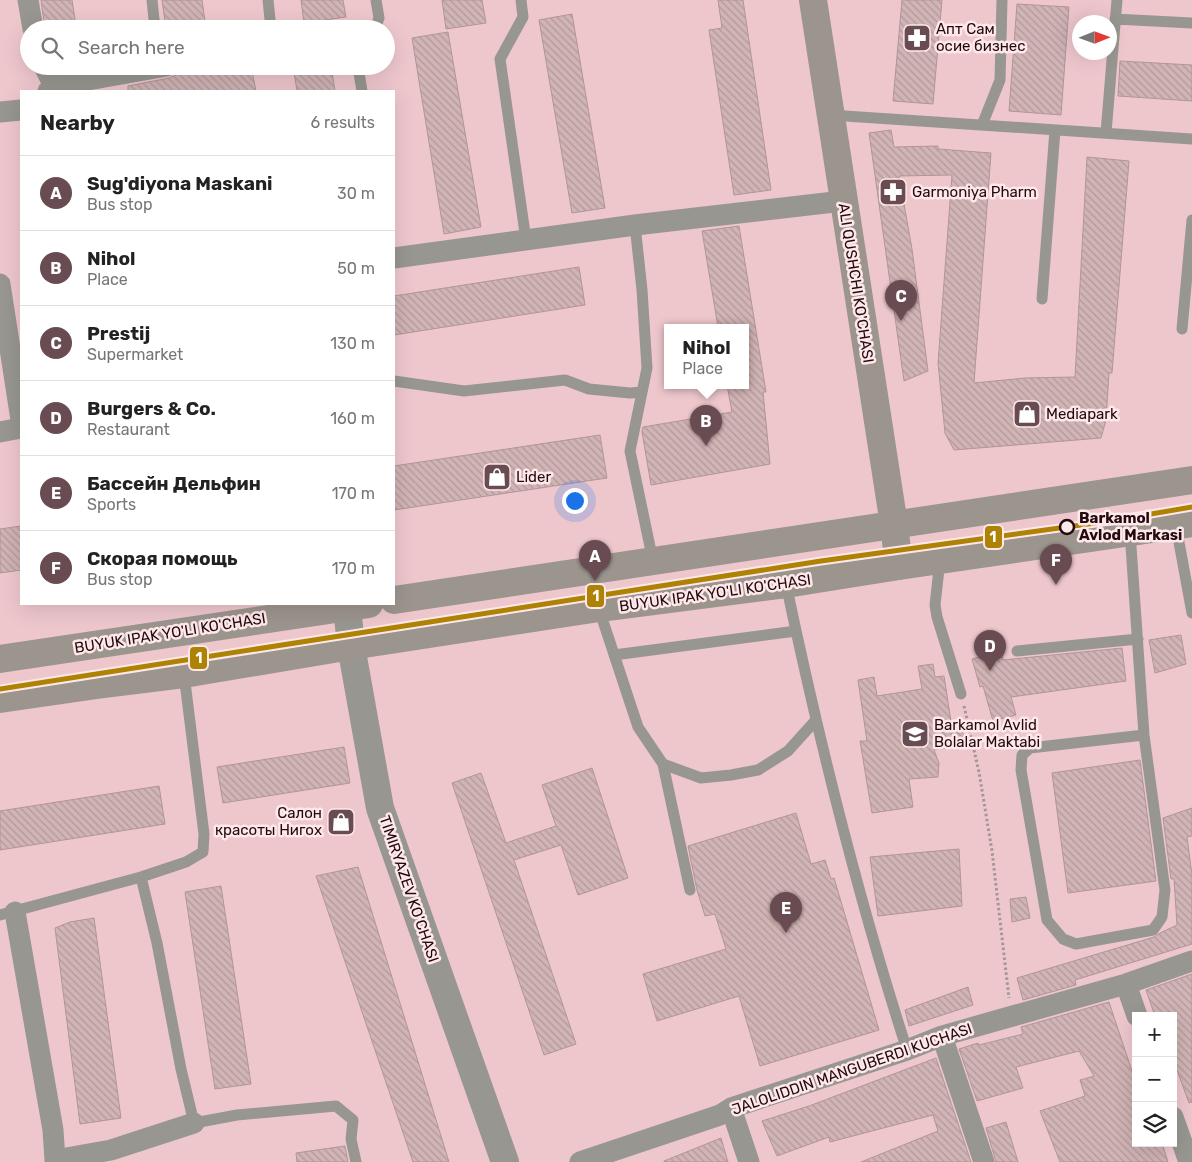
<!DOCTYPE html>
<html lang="en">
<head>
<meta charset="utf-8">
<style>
  :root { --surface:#fff; --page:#f6f6f6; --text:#222; --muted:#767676; --line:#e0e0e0; --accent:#694c52 }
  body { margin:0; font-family:Rubik,sans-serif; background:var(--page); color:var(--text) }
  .controls { position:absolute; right:15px; bottom:15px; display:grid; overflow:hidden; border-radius:0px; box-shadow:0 5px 20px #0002 }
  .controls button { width:45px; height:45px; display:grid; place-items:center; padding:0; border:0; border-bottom:1px solid var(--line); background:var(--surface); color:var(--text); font:25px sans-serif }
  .compass { position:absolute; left:1072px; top:15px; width:45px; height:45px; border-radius:50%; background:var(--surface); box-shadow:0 5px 20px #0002; rotate:89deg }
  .you { position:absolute; left:574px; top:500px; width:18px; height:18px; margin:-12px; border:4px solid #fff; border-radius:50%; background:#1a73e8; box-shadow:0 0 0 8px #1a73e833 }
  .badge { display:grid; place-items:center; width:32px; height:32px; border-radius:50%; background:var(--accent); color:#fff; font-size:16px; font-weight:700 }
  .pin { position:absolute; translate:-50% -41px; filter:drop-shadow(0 1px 2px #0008) }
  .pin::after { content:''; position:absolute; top:26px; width:18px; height:15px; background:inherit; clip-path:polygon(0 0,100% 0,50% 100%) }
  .popup { position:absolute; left:664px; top:324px; width:85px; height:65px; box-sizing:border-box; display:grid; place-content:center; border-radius:0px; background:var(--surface); filter:drop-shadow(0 1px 4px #0005); font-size:16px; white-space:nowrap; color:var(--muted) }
  .popup b { font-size:19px; color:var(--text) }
  .popup::after { content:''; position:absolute; left:50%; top:100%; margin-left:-10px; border:10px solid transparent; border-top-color:var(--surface) }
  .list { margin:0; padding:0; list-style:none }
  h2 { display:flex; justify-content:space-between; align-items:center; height:65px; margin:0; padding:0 20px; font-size:21px }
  h2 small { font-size:16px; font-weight:400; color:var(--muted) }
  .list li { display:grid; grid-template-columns:32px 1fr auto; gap:15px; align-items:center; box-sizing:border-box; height:75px; padding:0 20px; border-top:1px solid var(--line) }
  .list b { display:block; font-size:19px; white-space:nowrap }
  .list p { margin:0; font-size:16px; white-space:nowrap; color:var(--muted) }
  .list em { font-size:16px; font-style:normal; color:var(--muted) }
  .icon { flex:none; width:28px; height:28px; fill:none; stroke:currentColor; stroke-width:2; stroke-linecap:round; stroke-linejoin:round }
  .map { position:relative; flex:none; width:1192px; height:1162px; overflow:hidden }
  .search { position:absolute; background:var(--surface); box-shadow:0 5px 20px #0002; left:20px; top:20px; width:375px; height:55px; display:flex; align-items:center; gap:12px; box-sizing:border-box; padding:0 18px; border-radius:28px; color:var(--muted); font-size:19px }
  .panel { position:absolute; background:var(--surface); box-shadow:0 5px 20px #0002; left:20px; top:90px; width:375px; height:515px; border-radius:0px }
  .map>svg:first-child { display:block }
  .building { fill:url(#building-back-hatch); stroke:#b29595 }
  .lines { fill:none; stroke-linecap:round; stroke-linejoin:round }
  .path { stroke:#a39695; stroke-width:3; stroke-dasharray:2.5 2.5; stroke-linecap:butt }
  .service { stroke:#989690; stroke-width:11 }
  .minor { stroke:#989690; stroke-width:21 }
  .tertiary { stroke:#989690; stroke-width:28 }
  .secondary { stroke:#9c958e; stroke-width:28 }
  .tram-1-casing { stroke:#fee8ea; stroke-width:9 }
  .tram-1 { stroke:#ae8305; stroke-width:5 }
  .stop-dot { fill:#fee8ea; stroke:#220a0f; stroke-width:2.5 }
  .labels { text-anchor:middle; stroke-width:5; stroke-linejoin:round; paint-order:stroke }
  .poi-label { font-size:15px; fill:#220a0f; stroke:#fee8ea; text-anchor:start }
  .street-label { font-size:15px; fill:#220a0f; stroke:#fee8ea }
  .stop-label { font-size:15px; font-weight:bold; fill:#220a0f; stroke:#fee8ea; text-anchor:start }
  .line-badge { stroke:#fee8ea; stroke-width:2 }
  .badge-label { font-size:14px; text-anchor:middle; font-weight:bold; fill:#fff }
</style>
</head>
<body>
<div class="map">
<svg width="1192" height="1162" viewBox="0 0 1192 1162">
  <defs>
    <pattern id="building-back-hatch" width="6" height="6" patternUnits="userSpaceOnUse" patternTransform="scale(1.25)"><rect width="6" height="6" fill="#d1b4b5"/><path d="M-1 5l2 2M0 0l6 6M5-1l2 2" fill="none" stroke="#b3999a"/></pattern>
  </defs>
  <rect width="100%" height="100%" fill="#eec7cd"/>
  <path class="building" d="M41,0H72L76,26L45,29Z
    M162,0H202L206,29H166Z
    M301,0H343L346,17L304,23Z
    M442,0H482L486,23L446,29Z
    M718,0H743L771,190L734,195L709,30L722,28Z
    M902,0H942L933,104L893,101Z
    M1017,4L1069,7L1061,115L1009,111Z
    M572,14L605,208L572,213L539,20Z
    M448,32L481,227L444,234L412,38Z
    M1120,61L1192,65V101L1118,96Z
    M226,66H251L256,91H128V86L169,78L176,75Z
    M293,66H331L335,91H297Z
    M891,130L894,147L938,146V149L991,153L974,383L1025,378L1075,377L1087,157L1129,161L1112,373H1109L1106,420L1101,438L954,450L945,433L938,363L952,175L899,176L912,249L928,371L904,381L869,133Z
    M739,226L766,392H763L770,464L651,485L642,432L643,427L732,412L727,385H745V327H718L702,231Z
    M579,267L585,305L394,335V296Z
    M600,435L607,478L394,510V466Z
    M21,526V570L0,573V529Z
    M1181,635L1186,664L1155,673L1149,640Z
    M1122,648L1126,681L1011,697L1016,715L993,721L983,686L980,687L972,659L1001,651L1003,660Z
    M933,664L935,677L944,676L952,728L962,726L965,745L934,750L939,763L938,777L909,779L913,807L872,813L860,741H867L858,680L874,677L877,696L922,689L918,666Z
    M344,747L350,783L223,803L217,767Z
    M1140,760L1156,881L1068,893L1052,773Z
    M592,768L628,878L578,895L561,845L514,860L576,1044L544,1055L452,783L481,773L506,843L556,826L542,785Z
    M159,786L165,824L0,850V811Z
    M1192,808V836L1187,837L1192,875V944L1075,980L1076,985L1023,1000L1017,978L1154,937L1160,933L1177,925L1174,879H1171L1163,818Z
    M796,813L811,864L825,860L831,879L834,878L879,1030L760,1066L739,996L657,1021L643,974L726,949L715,914L705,916L697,890L688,846Z
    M959,849L962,906L878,916L870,857Z
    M358,867L449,1162H413L316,876Z
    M221,886L251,1084L215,1089L185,892Z
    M1026,897L1030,918L1012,922L1010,899Z
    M94,918L121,1118L80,1124L55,928L70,922Z
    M1192,974V1102L1189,1103L1173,1059V1016H1155L1146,990Z
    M968,987L973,1005L909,1026L905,1010Z
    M1109,1002L1132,1071L1136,1070V1143H1162L1168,1162H1060L1040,1111L1085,1096L1080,1080L1094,1076L1079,1051L1016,1067L1023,1088L977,1101L959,1049L978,1043L979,1045L1023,1034L1021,1027Z
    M936,1058L971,1162H861L938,1131L933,1115L830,1142L829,1137L777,1156L762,1121L809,1106Z
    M1006,1122L1018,1162H996L986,1128Z
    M721,1138L728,1162H664V1161Z
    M345,1146L348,1162H297L296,1153Z"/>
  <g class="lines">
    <path class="path" d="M964,706L979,772L992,851L1009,998"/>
    <path class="service" d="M152,0L155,29
      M268,0L271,29
      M521,0L523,17L500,59L526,240
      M1115,19L1192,23
      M375,29L379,18L376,0
      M361,66L359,73L362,91
      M830,115L1192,139
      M982,125L1000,80L1002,0
      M1106,133L1117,0
      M635,225L642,290L647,368L630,451L653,561
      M1042,299L1055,130
      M1182,329L1192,220
      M394,381L464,391L565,380L589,389L630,393L642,392
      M1176,526L1192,613
      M1130,532L1144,735L1165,890L1162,917L1153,930L1076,944L1063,939L1047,920L1021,770L1022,755L1030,748L1144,735
      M940,560L935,605L937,617L961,694
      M786,584C819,741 858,898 907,1050
      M599,609L638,727L663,764L701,778L731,775L758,770L788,751L815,721
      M1017,651L1138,639
      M614,655L796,631
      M663,764L690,890
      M141,877L186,862L203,852L204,834L184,674
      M0,915L141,877L157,943L181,1069L194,1123L237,1115L336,1106L353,1120L351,1139L356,1162"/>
    <path class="minor" d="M28,0L33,29
      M44,66L54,86
      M48,91L54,86L167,66
      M0,112L21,110
      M394,258L635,225L843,201
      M0,284L21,420
      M0,432L21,428
      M15,912L53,1130L55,1160L111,1150L194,1123
      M1126,984L1137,1016
      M942,1036L984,1162
      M731,1108L749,1162
      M1173,1117L1189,1162
      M580,1162L720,1115L731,1108L907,1050L942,1036L1126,984L1192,961"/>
    <path class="tertiary" d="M347,607L351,646L380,808L505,1162"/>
    <path class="secondary" d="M813,0L894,525L899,566
      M394,600L1192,480
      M0,659L369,604
      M0,699L97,685L184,674L351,646L599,608L786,584L899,566L1192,523"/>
    <defs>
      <path id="tram-1" d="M0,689L821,561L1110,521L1192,507"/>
    </defs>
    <use href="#tram-1" class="tram-1-casing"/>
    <use href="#tram-1" class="tram-1"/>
  </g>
  <defs>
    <symbol id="pharmacy-square" viewBox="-11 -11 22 22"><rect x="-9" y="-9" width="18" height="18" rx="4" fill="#694c52" stroke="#fee8ea"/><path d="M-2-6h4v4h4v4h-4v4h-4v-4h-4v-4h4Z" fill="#fff"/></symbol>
    <symbol id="shop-square" viewBox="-11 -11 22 22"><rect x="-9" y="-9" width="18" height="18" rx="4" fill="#694c52" stroke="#fee8ea"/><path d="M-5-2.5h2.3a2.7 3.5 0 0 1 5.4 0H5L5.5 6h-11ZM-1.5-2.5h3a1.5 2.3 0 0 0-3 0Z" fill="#fff"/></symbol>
    <symbol id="school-square" viewBox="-11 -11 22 22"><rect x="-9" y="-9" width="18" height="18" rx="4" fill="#694c52" stroke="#fee8ea"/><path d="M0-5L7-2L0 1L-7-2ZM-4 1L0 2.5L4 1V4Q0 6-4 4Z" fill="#fff"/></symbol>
  </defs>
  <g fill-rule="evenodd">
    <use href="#pharmacy-square" x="901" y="22" width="32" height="32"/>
    <use href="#pharmacy-square" x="877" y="176" width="32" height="32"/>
    <use href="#shop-square" x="1011" y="398" width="32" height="32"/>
    <use href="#shop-square" x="481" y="461" width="32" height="32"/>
    <use href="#school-square" x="899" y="718" width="32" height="32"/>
    <use href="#shop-square" x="325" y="806" width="32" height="32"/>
  </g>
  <circle class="stop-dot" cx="1067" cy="527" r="7"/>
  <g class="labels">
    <g class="poi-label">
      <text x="936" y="34">Апт Сам<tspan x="936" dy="17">осие бизнес</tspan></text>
      <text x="912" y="197">Garmoniya Pharm</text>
      <text x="1046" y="419">Mediapark</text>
      <text x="516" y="482">Lider</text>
      <text x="934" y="730">Barkamol Avlid<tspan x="934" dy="17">Bolalar Maktabi</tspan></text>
      <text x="322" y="818" text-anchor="end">Салон<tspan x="322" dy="17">красоты Нигох</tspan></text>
    </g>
    <g class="street-label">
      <text transform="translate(856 283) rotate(81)" y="5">ALI QUSHCHI KO'CHASI</text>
      <text transform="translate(715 593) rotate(-8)" y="5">BUYUK IPAK YO'LI KO'CHASI</text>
      <text transform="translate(170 633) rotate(-9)" y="5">BUYUK IPAK YO'LI KO'CHASI</text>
      <text transform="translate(409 889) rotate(71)" y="5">TIMIRYAZEV KO'CHASI</text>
      <text transform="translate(852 1069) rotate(-19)" y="5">JALOLIDDIN MANGUBERDI KUCHASI</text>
    </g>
    <g class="stop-label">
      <text x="1079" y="523">Barkamol<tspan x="1079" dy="17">Avlod Markasi</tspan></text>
    </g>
  </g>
  <g class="line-badge">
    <rect x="984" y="525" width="19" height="24" rx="5" fill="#ae8305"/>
    <rect x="586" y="584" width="19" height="24" rx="5" fill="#ae8305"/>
    <rect x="189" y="646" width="19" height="24" rx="5" fill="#ae8305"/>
  </g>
  <g class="badge-label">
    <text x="993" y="542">1</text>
    <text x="596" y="601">1</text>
    <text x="199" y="663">1</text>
  </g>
</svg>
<div class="controls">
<button>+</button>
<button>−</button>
<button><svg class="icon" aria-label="layers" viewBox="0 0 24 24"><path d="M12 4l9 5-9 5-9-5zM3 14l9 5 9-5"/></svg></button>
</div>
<svg class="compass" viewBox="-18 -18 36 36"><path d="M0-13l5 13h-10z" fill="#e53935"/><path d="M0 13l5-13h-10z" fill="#767676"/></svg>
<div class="you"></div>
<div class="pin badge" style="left:595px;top:581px">A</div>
<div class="pin badge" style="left:706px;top:446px">B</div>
<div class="popup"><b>Nihol</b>Place</div>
<div class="pin badge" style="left:901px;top:321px">C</div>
<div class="pin badge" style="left:990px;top:671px">D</div>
<div class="pin badge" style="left:786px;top:933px">E</div>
<div class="pin badge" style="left:1056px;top:585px">F</div>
<div class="search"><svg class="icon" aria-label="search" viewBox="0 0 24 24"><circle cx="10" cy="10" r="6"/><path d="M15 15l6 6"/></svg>Search here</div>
<section class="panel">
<h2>Nearby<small>6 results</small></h2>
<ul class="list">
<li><span class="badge">A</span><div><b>Sug'diyona Maskani</b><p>Bus stop</p></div><em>30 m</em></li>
<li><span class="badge">B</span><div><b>Nihol</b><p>Place</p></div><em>50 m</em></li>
<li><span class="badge">C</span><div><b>Prestij</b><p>Supermarket</p></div><em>130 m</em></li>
<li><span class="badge">D</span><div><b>Burgers &amp; Co.</b><p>Restaurant</p></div><em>160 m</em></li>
<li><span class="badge">E</span><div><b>Бассейн Дельфин</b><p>Sports</p></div><em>170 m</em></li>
<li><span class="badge">F</span><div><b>Скорая помощь</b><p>Bus stop</p></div><em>170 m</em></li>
</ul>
</section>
</div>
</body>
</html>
